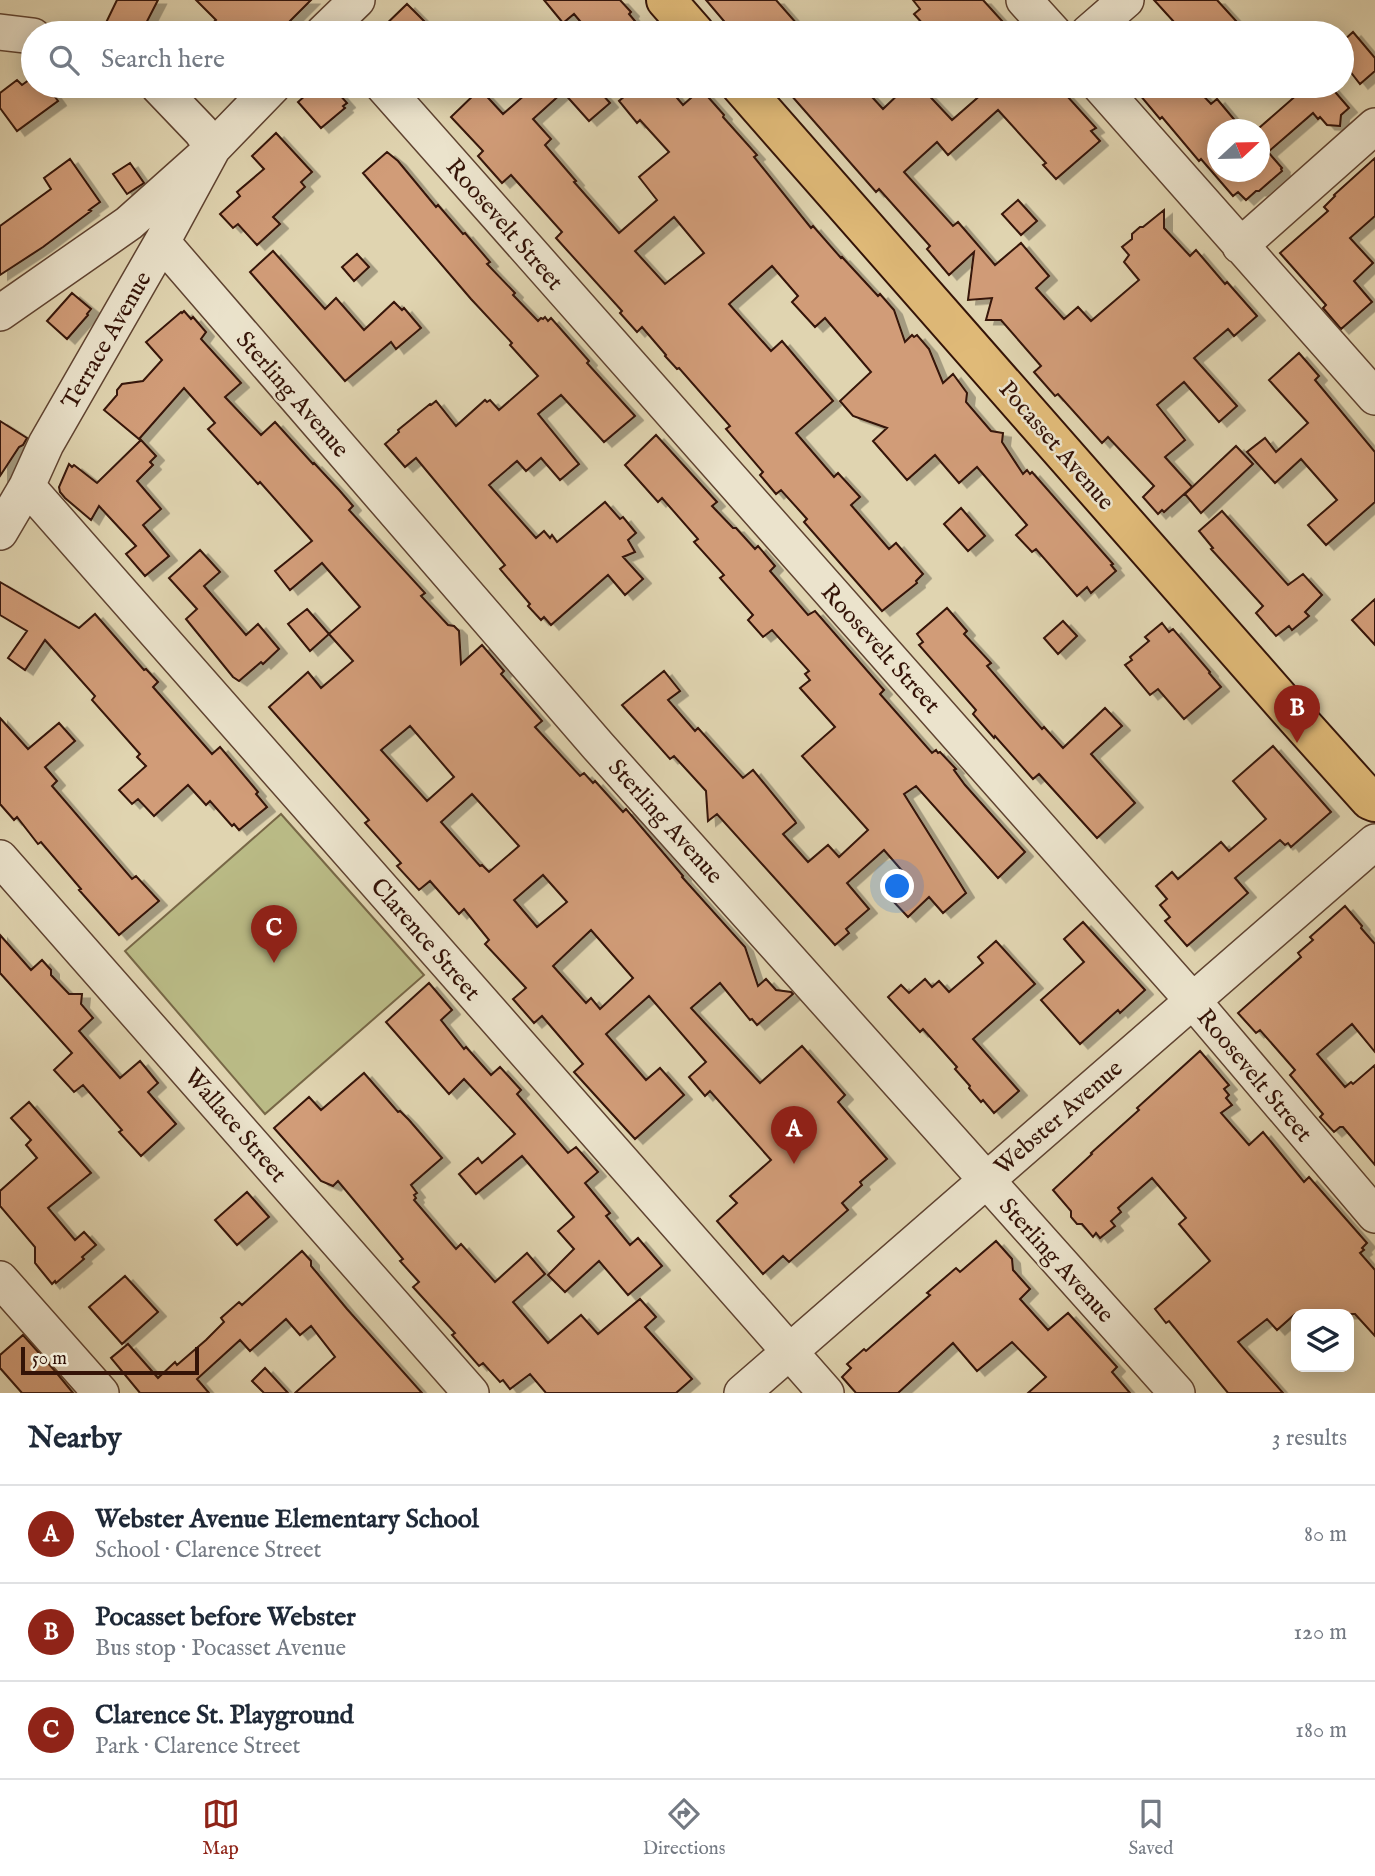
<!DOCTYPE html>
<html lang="en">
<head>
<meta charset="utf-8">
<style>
  :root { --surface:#fff; --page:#f6f6f7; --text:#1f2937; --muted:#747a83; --line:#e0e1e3; --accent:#8f2418 }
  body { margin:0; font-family:"IM FELL English",serif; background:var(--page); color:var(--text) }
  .controls { position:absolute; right:21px; bottom:21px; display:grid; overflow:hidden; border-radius:14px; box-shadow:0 4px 18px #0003 }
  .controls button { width:63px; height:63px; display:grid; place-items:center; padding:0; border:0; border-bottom:2px solid var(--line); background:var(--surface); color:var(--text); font:35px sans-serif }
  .compass { position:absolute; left:1207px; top:119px; width:63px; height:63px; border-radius:50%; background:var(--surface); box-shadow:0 4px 18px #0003; rotate:68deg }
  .scale { position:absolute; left:21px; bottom:18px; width:178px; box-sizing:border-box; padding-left:7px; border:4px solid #341307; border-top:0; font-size:19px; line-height:24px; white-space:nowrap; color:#341307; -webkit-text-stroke:5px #ebe3cc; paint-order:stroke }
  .you { position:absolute; left:898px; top:887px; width:24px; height:24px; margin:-18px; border:5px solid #fff; border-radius:50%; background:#1a73e8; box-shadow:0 0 0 10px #1a73e833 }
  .badge { display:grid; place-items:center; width:46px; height:46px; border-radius:50%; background:var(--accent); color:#fff; font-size:23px; font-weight:700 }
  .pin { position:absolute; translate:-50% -58px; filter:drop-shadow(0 2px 4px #0008) }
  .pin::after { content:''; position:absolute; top:37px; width:24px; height:21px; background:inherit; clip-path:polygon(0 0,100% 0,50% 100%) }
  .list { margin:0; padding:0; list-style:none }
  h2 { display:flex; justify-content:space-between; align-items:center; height:91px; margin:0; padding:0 28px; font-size:30px }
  h2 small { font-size:23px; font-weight:400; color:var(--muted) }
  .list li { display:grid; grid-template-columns:46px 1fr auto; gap:21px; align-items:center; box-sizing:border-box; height:98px; padding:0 28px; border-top:2px solid var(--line) }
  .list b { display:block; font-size:26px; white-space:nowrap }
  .list p { margin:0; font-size:23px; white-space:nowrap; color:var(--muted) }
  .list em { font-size:23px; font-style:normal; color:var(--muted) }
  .icon { flex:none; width:38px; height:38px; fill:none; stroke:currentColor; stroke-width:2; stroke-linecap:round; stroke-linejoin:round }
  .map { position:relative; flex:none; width:1375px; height:1393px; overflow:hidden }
  .search { position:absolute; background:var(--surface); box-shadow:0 4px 18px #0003; left:21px; right:21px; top:21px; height:77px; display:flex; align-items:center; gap:18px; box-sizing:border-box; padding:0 24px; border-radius:38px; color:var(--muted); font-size:26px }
  .sheet { height:385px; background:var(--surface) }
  nav { display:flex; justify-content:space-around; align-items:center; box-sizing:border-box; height:98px; border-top:2px solid var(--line); background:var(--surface); font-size:19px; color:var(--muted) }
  nav a { display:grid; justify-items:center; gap:4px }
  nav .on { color:var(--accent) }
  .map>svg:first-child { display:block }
  .green { fill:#babb86; stroke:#776746; stroke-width:2 }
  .building { fill:#d19c78; stroke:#341307; stroke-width:2; fill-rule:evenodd; filter:url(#shadow) }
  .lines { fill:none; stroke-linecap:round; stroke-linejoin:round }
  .minor-casing { stroke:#5f4331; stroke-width:38 }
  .major-casing { stroke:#341307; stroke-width:42 }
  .minor { stroke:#ebe3cc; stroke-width:35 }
  .major { stroke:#e0ba78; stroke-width:38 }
  .labels { text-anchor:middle; stroke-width:5; stroke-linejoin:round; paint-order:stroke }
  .street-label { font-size:24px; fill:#341307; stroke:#ebe3cc }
</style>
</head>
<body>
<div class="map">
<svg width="1375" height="1393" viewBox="0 0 1375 1393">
  <defs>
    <filter id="shadow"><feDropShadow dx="8" dy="4.5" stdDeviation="0" flood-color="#0004"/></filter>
  </defs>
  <rect width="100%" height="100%" fill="#e0d4b0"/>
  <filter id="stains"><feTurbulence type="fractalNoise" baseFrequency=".00286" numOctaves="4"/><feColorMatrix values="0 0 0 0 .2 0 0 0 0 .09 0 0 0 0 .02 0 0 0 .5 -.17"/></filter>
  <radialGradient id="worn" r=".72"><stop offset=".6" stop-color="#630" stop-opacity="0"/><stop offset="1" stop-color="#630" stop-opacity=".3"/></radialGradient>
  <path class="green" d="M281,814L424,975L265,1114L125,951Z"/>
  <path class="building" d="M117,0H158L141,33H101Z
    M196,0H311L278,33H201L216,20Z
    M544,0H620L631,12L629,14L645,33H590L574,14L563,23Z
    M706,0H776L805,33H734Z
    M913,0H983L1013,33H931L914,14L920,9Z
    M1154,0H1217L1247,33H1184Z
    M407,4L436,33H377Z
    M1353,32L1375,58V71L1360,84L1342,61V42Z
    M33,77V86H47L58,101L17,131L0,108V93L17,80L22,85Z
    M316,86H332L347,103L343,106L345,108L321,128L298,102Z
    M535,86H595L610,103L589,121L563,92L533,119L551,139L545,145L576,181L574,182L619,233L657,200L639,177L669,152L640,120L637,123L619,101L637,86H667L683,105L701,89L724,115L723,117L757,155L754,157L811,228L813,226L841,258L842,257L878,296L880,294L894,310L905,342L912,335L914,337L917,335L929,349L943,383L953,374L967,393L966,402L991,431L1003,433L1002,442L1023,474L1027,470L1030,474L1032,472L1113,564L1111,565L1116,571L1091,593L1087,587L1077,596L1036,549L1032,552L1016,535L1027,525L977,467L959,483L935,455L907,480L873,441L887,428L853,416L840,401L871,372L825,318L815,327L792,302L798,296L772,266L729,304L771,351L782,341L833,401L796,433L834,477L838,473L860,497L851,505L889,549L896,543L923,574L916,581L917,583L882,611L804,522L807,519L781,490L776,494L760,475L763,472L726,429L730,426L679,368L677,369L665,356L666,355L642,327L637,332L620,313L622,311L556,238L562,232L511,175L502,183L478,156L483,151L451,117L480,89L503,114ZM674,217L704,253L665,284L635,251Z
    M783,86H862L883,109L907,86H920L952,120L991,86H1058L1096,128L1091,131L1100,141L1056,179L1043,165L1046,163L998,110L948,155L937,142L904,172L953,226L958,222L995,265L1021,243L1049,276L1036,288L1064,319L1078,307L1091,321L1139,280L1124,262L1129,255L1122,247L1132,239V234L1140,227H1143L1164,210V228L1190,256L1196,250L1225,284L1227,282L1257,316L1234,336L1228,329L1194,358L1237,406L1219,422L1184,382L1157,405L1185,440L1165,457L1192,487L1164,512L1162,510L1158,514L1143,497L1154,486L1108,437L1102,443L1058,394L1055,396L1034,372L1041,366L1001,320H986L992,298L968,300L974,252L949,275L927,249L930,246L879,189L876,192Z
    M1149,86H1194L1211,104L1217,99L1243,130H1217V172H1259V128L1307,86H1330L1349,108L1341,115L1340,126L1327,125L1320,117L1318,119L1313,113L1268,152L1282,168L1281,169L1282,171L1259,191H1256L1246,200L1238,192L1233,196L1201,159L1199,161L1162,117L1160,119L1139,94Z
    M276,133L312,172L301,182L305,187L273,217L280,224L257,245L238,224L233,228L220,214L240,196L237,192L264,169L252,156Z
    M387,152L398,161L436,207L438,205L463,234L465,233L490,262L487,264L515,293L513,295L538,321L541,318L543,319L545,317L548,321L551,318L589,361L587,363L635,416L604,442L561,395L538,414L579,464L560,480L541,458L526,471L517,461L489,485L536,538L544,531L550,538L552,535L557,542L605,502L620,519L623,517L636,533L628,540L635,552L623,557L643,579L625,595L608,575L551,625L544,617L541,620L528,606L530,604L500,569L505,565L416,458L405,467L385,444L399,432L398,430L430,404L431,405L436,401L456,426L485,400L487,402L490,400L499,410L538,376L510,345L512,343L471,299L363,173Z
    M1375,158V216L1350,238L1373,263L1354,281L1372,302L1341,329L1323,308L1326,305L1280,253L1328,211L1324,207L1335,196L1334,195Z
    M70,159L100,202L89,210L91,211L43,247L0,275V226L51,189L44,178Z
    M130,163L144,183L127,194L113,174Z
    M1018,200L1037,221L1021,235L1002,214Z
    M273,251L325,309L336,298L364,330L394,302L402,310L404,308L421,328L396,349L391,342L345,381L250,272Z
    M357,254L369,267L354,281L342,267Z
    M72,293L91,309L87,314L88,315L67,339L47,321Z
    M184,311L191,319L193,317L206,332L201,339L241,383L225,397L261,435L275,422L313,464L314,463L340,491L353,506L349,510L425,593L421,596L448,625L454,626L459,631L461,664L482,645L504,671L501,674L542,721L535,727L580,776L584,773L593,783L595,781L623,812L626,809L683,876L682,877L745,947L758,986L766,979L776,990L791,992L793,994L757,1025L752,1019L750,1020L720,983L691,1008L760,1083L802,1046L845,1095L838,1102L887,1159L860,1182L862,1185L842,1203L848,1210L789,1262L783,1256L763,1274L717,1221L737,1203L730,1196L771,1160L710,1091L705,1096L689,1077L706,1062L649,996L606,1034L646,1080L660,1068L684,1095L635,1139L574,1072L583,1064L542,1016L534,1023L513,999L526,988L485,944L489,940L464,909L459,914L430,881L419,890L397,866L401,863L365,823L369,820L269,707L308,672L321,688L353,661L329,634L360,607L322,563L290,590L275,571L312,541L260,482L258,484L208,429L215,423L184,388L139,439L104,410L117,395V390L122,384L143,381L162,360L146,342L181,312L182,313ZM410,726L454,777L427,801L381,750ZM472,794L519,846L489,872L482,865L480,866L441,822ZM543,875L567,902L537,927L514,900ZM591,930L633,978L600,1009L591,998L586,1003L553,966Z
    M1299,353L1319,376L1315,380L1375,452V502L1326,545L1308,525L1337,500L1301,459L1275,483L1247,452L1265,438L1276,452L1308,423L1269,380Z
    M0,421L27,438L23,445L19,447L0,476Z
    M656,435L717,502L712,506L733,528H736L755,549L758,546L775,566L770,571L808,615L815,611L884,690L880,694L932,753L936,750L938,753L940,752L956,769L954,770L965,785L1025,852L998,878L916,786L904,794L966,893L943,913L929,897L908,917L892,900L911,881L884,850L847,883L869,909L846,929L849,933L835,945L717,814L708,821L706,791L674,756L670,759L622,705L664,671L680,691L668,700L695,731L698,728L743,778L753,770L795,821L796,823L783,834L808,862L828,845L839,857L868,830L802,756L835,727L800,688L810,680L805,674L809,671L772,630L763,637L748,620L753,615L720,578L724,575L694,542L698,539L662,498L658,502L625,465Z
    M141,440L156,456L150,462L153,465L137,481L161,509L143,525L169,556L145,576L126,554L136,546L99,506L91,520L65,498L60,492L59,487L69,464L72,467L74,465L97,483Z
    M1236,446L1253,464L1201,513L1185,494Z
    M961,508L985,536L968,551L944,524Z
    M1222,511L1288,585L1303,574L1322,595L1305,612L1309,616L1292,630L1289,626L1276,636L1256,613L1263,606L1211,549L1213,548L1199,531Z
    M200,550L220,572L204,586L246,635L258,624L279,649L263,664L261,662L239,681L233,677L186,619L197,609L169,578Z
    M0,582L79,628L95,614L144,670L146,669L158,682L153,687L212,754L220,747L258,792L256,794L267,807L239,830L234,824L232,826L210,801L206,805L188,785L154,816L138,799L132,804L119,790L146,766L137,757L140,754L92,700L95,696L45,640L25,670L8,658L27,631L0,615Z
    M1375,599V645L1352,620Z
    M947,608L967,631L964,634L991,663L987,666L1042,729L1044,727L1063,748L1105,708L1122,726L1091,754L1135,803L1097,838L1039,774L1033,779L995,736L994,738L973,714L976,710L919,645L923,642L917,634Z
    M307,609L329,634L310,651L288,624Z
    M1063,621L1077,636L1058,654L1044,638Z
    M1162,623L1169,632L1173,629L1210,672L1209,673L1221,687L1184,719L1158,689L1150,695L1125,665L1132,660L1130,657L1149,641L1145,637Z
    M0,718L28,749L59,723L75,741L45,767L57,781L52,786L132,879L136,876L159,901L119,935L79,890L81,889L41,842L38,844L17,817L14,820L0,804Z
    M1273,746L1331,812L1291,847L1288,843L1285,845L1280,840L1235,878L1248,893L1187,946L1165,921L1170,917L1160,905L1167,899L1156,886L1172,872L1178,879L1221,842L1229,851L1266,819L1233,781Z
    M1345,906L1362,926L1361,928L1375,944V1052L1352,1024L1317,1054L1345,1087L1351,1082L1353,1084L1375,1065V1165L1343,1127H1340L1334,1132L1320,1117L1323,1114L1290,1075L1295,1070L1260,1030L1256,1033L1238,1013L1301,957L1298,953L1313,940L1310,937Z
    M1083,922L1145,990L1120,1013L1118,1010L1080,1044L1041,1000L1084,962L1064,939Z
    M0,935L31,970L42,960L51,970V975L69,994H82L81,1004L93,1018L79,1031L120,1078L140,1061L158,1083L148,1092L176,1124L141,1156L119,1132L122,1130L83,1085L74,1092L54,1070L72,1053L0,973Z
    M996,941L1035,984L973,1039L1019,1091L994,1113L983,1100L981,1102L969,1088L970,1086L955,1069L957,1067L923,1029L920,1032L888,997L901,985L909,993L925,979L932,987L939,981L949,992L983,963L978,957Z
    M429,983L452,1010L441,1020L464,1049L466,1047L491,1075L500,1067L521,1090L517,1094L568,1153L576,1147L598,1172L585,1183L610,1213L606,1216L630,1245L638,1238L662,1266L628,1295L599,1261L565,1292L548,1275L574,1249L558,1231L574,1217L522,1156L476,1194L459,1174L478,1158L482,1163L515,1134L464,1079L449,1094L386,1022Z
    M1200,1051L1229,1085L1224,1089L1229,1095L1226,1098L1232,1105L1221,1113L1249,1145L1263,1132L1304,1182L1309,1177L1367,1243L1362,1248L1364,1250L1360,1253L1375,1270V1336L1355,1314H1295L1277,1330L1267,1319L1238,1342L1283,1393H1228L1169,1321L1166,1323L1155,1309L1210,1261L1179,1224L1186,1218L1152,1178L1118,1208L1121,1212L1111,1221L1115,1226L1100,1238L1096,1233L1093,1237L1082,1224H1077L1071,1217V1211L1053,1190L1092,1154L1091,1153L1139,1110L1137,1108Z
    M364,1073L398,1112L400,1111L409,1120L442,1158L411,1185L417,1193L414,1195L416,1198L414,1200L456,1249L461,1244L495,1282L527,1253L545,1274L513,1302L548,1343L581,1315L598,1334L640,1299L656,1317L645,1327L692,1379L676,1393H546L530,1374L510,1389L503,1380L500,1382L483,1363L479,1366L452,1335L455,1333L413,1287L419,1282L400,1261L403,1259L338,1181L333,1186L321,1181L274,1128L309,1097L321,1110Z
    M29,1102L91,1173L48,1208L75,1240L84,1232L96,1245L82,1257L84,1259L56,1283L55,1281L52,1284L35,1263V1247L0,1206V1191L37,1158L26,1145L31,1140L11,1118Z
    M247,1192L269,1217L237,1245L215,1220Z
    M996,1241L1012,1259L1013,1270L1030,1289L1020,1299L1048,1330L1068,1313L1117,1367L1112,1372L1130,1393H1028L1046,1377L1012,1342L977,1371L953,1343L898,1393H856L842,1377L851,1368L847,1364L864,1349L866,1351L930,1295L927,1293L956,1268L960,1272Z
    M302,1251L311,1261V1266L347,1309L422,1393H295L335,1357L311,1326L300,1335L286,1319L250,1351L240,1340L197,1379L209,1393H140L111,1358L128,1344L158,1378L175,1362L177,1365L206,1340L224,1322L221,1318L239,1302L242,1305Z
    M125,1276L158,1312L122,1344L89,1307Z
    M23,1335L55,1371L73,1393H22L0,1368V1355Z
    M265,1368L288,1393H264L252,1381Z"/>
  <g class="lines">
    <defs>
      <path id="minor" d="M1024,0L1054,33
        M0,32L33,36
        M323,33L357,0
        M1088,33L1126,0
        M158,86L201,131L213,148
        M383,86L1193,1001L1375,1215
        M1100,86L1375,397
        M162,242L598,746L1177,1393
        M1240,246L1375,126
        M0,313L129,223L213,148L273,86
        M27,486L826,1393
        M0,532L27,486L46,444L162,242L213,148
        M0,858L471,1393
        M0,1279L101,1393
        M742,1393L1375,842"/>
      <path id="major" d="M666,0L695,33
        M741,86L1300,722L1370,800L1375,802"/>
    </defs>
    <use href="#minor" class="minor-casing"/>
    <use href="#major" class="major-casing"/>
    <use href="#minor" class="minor"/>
    <use href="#major" class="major"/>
  </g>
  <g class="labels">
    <g class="street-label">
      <text transform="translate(505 224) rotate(49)" y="8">Roosevelt Street</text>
      <text transform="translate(106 340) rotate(-60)" y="8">Terrace Avenue</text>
      <text transform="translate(293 394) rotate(49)" y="8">Sterling Avenue</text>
      <text transform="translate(1057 445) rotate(49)" y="8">Pocasset Avenue</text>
      <text transform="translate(881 648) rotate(48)" y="8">Roosevelt Street</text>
      <text transform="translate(666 821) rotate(48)" y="8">Sterling Avenue</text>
      <text transform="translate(426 939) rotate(49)" y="8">Clarence Street</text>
      <text transform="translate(1255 1075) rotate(50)" y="8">Roosevelt Street</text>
      <text transform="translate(1058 1117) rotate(-41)" y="8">Webster Avenue</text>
      <text transform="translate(236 1125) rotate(49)" y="8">Wallace Street</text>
      <text transform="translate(1057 1260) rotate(48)" y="8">Sterling Avenue</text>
    </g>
  </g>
  <rect width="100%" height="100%" filter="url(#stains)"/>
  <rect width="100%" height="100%" fill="url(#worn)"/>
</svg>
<div class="controls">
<button><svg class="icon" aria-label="layers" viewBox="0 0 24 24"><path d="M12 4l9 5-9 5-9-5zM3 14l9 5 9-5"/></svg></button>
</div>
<svg class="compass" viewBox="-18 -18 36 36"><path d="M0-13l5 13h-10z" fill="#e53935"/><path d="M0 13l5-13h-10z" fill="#747a83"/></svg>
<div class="scale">50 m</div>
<div class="you"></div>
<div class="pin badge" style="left:794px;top:1164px">A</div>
<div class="pin badge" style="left:1297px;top:743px">B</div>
<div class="pin badge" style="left:274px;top:963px">C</div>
<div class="search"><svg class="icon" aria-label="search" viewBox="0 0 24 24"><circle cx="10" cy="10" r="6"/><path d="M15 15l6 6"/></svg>Search here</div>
</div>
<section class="sheet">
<h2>Nearby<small>3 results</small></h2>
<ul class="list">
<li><span class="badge">A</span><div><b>Webster Avenue Elementary School</b><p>School · Clarence Street</p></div><em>80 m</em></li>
<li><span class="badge">B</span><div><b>Pocasset before Webster</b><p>Bus stop · Pocasset Avenue</p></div><em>120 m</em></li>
<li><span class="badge">C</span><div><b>Clarence St. Playground</b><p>Park · Clarence Street</p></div><em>180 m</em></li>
</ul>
</section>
<nav>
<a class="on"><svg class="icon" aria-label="map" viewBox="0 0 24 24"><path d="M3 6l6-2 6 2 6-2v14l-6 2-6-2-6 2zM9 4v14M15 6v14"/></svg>Map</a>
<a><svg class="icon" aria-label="directions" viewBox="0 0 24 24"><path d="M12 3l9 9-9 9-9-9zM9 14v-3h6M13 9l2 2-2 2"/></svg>Directions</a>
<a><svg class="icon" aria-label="saved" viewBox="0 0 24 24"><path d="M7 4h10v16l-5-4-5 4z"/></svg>Saved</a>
</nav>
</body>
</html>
